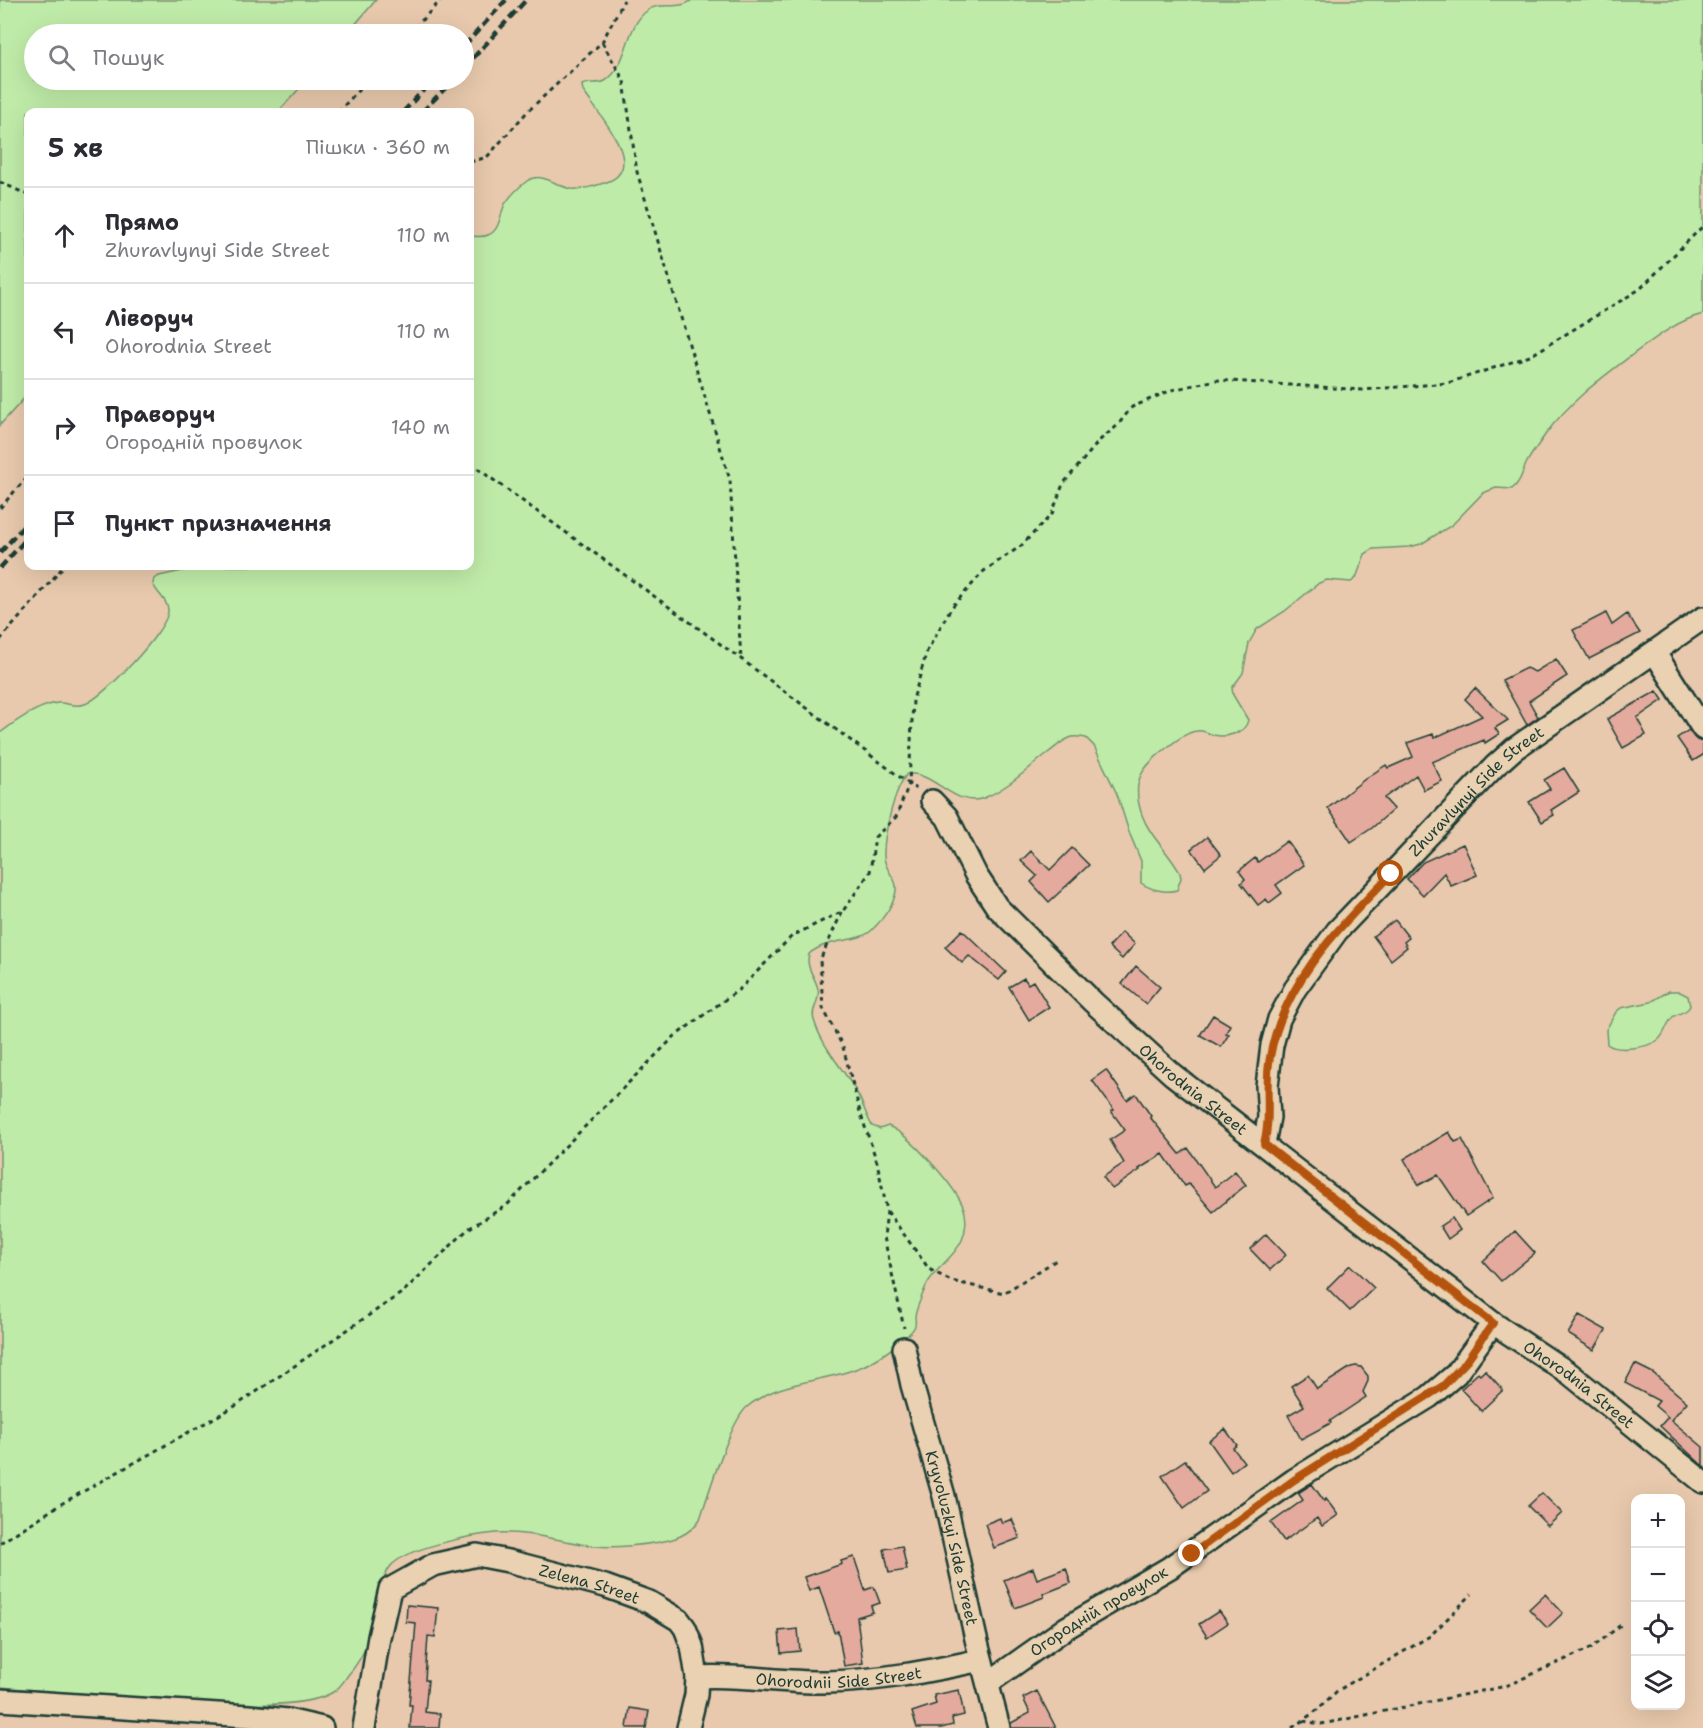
<!DOCTYPE html>
<html lang="uk">
<head>
<meta charset="utf-8">
<style>
  :root { --surface:#fff; --page:#f2f2f3; --text:#2b2b33; --muted:#7c7c81; --line:#e1e1e2 }
  body { margin:0; font-family:"Shantell Sans",sans-serif; background:var(--page); color:var(--text) }
  .controls { position:absolute; right:18px; bottom:18px; display:grid; overflow:hidden; border-radius:12px; box-shadow:0 6px 24px #0002 }
  .controls button { width:54px; height:54px; display:grid; place-items:center; padding:0; border:0; border-bottom:2px solid var(--line); background:var(--surface); color:var(--text); font:30px sans-serif }
  .stop { position:absolute; width:18px; height:18px; margin:-14px; border:4px solid #b45309; border-radius:50%; background:#fff }
  .stop.end { background:#b45309; border-color:#fff; box-shadow:0 2px 6px #0008 }
  .list { margin:0; padding:0; list-style:none }
  h2 { display:flex; justify-content:space-between; align-items:center; height:78px; margin:0; padding:0 24px; font-size:26px }
  h2 small { font-size:20px; font-weight:400; color:var(--muted) }
  .list li { display:grid; grid-template-columns:39px 1fr auto; gap:18px; align-items:center; box-sizing:border-box; height:96px; padding:0 24px; border-top:2px solid var(--line) }
  .list b { display:block; font-size:22px; white-space:nowrap }
  .list p { margin:0; font-size:20px; white-space:nowrap; color:var(--muted) }
  .list em { font-size:20px; font-style:normal; color:var(--muted) }
  .icon { flex:none; width:33px; height:33px; fill:none; stroke:currentColor; stroke-width:2; stroke-linecap:round; stroke-linejoin:round }
  .map { position:relative; flex:none; width:1703px; height:1728px; overflow:hidden }
  .search { position:absolute; background:var(--surface); box-shadow:0 6px 24px #0002; left:24px; top:24px; width:450px; height:66px; display:flex; align-items:center; gap:15px; box-sizing:border-box; padding:0 21px; border-radius:33px; color:var(--muted); font-size:22px }
  .panel { position:absolute; background:var(--surface); box-shadow:0 6px 24px #0002; left:24px; top:108px; width:450px; height:462px; border-radius:12px }
  .map>svg:first-child { display:block }
  .green { fill:#bfeba8; stroke:#6f946e; stroke-width:1.5 }
  .building { fill:#e3aa9d; stroke:#1f3d34; stroke-width:1.5 }
  .lines { fill:none; stroke-linecap:round; stroke-linejoin:round }
  .minor-casing { stroke:#1f3d34; stroke-width:26 }
  .path { stroke:#1f3d34; stroke-width:3; stroke-dasharray:4.5 4.5; stroke-linecap:butt }
  .minor { stroke:#e9d1b1; stroke-width:21 }
  .rail { stroke:#1f3d34; stroke-width:4.5; stroke-dasharray:9 4.5; stroke-linecap:butt }
  .route { stroke:#b45309; stroke-width:8 }
  .labels { text-anchor:middle; stroke-width:4.5; stroke-linejoin:round; paint-order:stroke }
  .street-label { font-size:16px; fill:#1f3d34; stroke:#e9d1b1 }
</style>
</head>
<body>
<div class="map">
<svg width="1703" height="1728" viewBox="0 0 1703 1728">
  <rect width="100%" height="100%" fill="#e8c9ad"/>
  <filter id="ink" filterUnits="userSpaceOnUse"><feTurbulence type="fractalNoise" baseFrequency=".0167" numOctaves="2"/><feDisplacementMap in="SourceGraphic" scale="12" xChannelSelector="R" yChannelSelector="G"/><feConvolveMatrix kernelMatrix="1 2 1 2 8 2 1 2 1" color-interpolation-filters="sRGB"/></filter>
  <g filter="url(#ink)">
    <path class="green" d="M0,0H376L347,34H34V80H307L278,112H28V394L0,425Z
      M692,0H1703V314C1676,321 1654,339 1632,355C1600,379 1569,402 1545,435C1539,444 1532,453 1527,462C1522,472 1521,482 1512,489L1496,488L1483,493L1452,525L1421,544L1409,547L1373,549L1365,554L1356,578L1351,582L1327,580L1319,583L1285,611L1257,629L1249,643L1243,673L1232,688L1233,695L1248,720C1246,733 1226,738 1214,735C1208,734 1203,729 1197,731C1187,732 1177,740 1169,746C1142,767 1130,780 1142,815C1150,837 1169,852 1180,873L1181,878L1177,890C1166,893 1151,890 1141,883V861L1129,832L1117,794L1094,746L1086,738C1081,737 1077,736 1072,737C1062,740 1054,749 1045,755C1027,770 1006,789 984,798C954,809 935,771 907,774C894,789 883,837 884,857C885,868 891,873 895,882C901,897 882,920 872,930C857,944 829,937 809,954C805,968 815,976 818,989C821,1001 810,1009 814,1020C821,1045 841,1066 854,1088C862,1100 865,1113 872,1126L880,1129L888,1126C908,1133 957,1188 964,1209C967,1218 966,1231 962,1240C954,1258 935,1268 926,1286C922,1296 917,1306 915,1316C915,1319 916,1322 915,1325C914,1333 886,1353 878,1358C838,1384 783,1376 747,1407C730,1422 708,1495 700,1519C689,1536 673,1540 654,1543C634,1546 615,1548 595,1546C562,1542 530,1531 496,1533C473,1535 404,1548 390,1567C383,1577 381,1590 379,1601C372,1629 368,1653 348,1675C344,1681 339,1689 333,1692C298,1715 175,1700 131,1697C87,1694 44,1691 0,1687V733C16,721 37,706 57,703C67,702 75,708 85,704C103,698 166,632 168,612C169,601 157,594 153,584L154,579L159,576L205,566H470V236C475,236 482,238 488,235C500,231 500,214 505,204C511,195 519,187 527,181C542,171 556,186 571,189C583,190 595,186 607,182C649,167 596,111 583,91L582,85C590,81 598,85 605,81C629,66 624,27 648,10C661,1 679,11 692,0Z
      M1669,991H1678L1688,996L1690,1006C1686,1013 1681,1012 1674,1016C1666,1022 1666,1034 1658,1040C1647,1048 1617,1052 1607,1044L1606,1030L1616,1012L1621,1008L1651,1002Z"/>
    <path class="building" d="M1606,613L1612,625L1627,614L1640,633L1589,659L1573,630Z
      M1556,659L1567,676L1529,701L1538,717L1527,725L1502,680L1526,668L1535,672Z
      M1475,688L1508,720L1495,728L1499,734L1485,743L1484,740L1432,762L1442,781L1424,790L1416,775L1384,798L1394,809L1372,828L1351,842L1328,808L1365,779L1386,765L1388,768L1413,757L1407,743L1433,734L1434,738L1482,716L1465,699Z
      M1657,691L1663,700L1637,718L1646,735L1623,748L1607,719Z
      M1689,730L1697,740L1703,742V755L1693,761L1677,738Z
      M1564,768L1579,792L1551,810L1554,815L1542,822L1529,802L1550,789L1544,780Z
      M1207,837L1221,855L1205,868L1191,849Z
      M1287,841L1304,865L1276,885L1282,893L1269,903L1266,899L1258,905L1241,883L1245,879L1239,871L1255,858L1258,862Z
      M1463,844L1477,875L1451,886L1444,873L1423,895L1407,879L1423,862Z
      M1072,848L1089,865L1049,902L1031,882L1037,876L1021,861L1031,851L1050,870Z
      M1395,920L1409,938L1404,942L1407,947L1391,960L1373,936Z
      M962,930L1006,972L999,980L969,956L962,963L945,947Z
      M1122,932L1135,944L1122,959L1109,947Z
      M1136,966L1160,987L1146,1004L1122,984Z
      M1024,978L1028,984L1033,981L1049,1007L1029,1020L1009,987Z
      M1213,1015L1230,1025L1226,1033L1229,1034L1221,1047L1200,1035Z
      M1106,1070L1127,1100L1136,1094L1151,1116L1150,1117L1180,1154L1188,1148L1215,1187L1235,1171L1246,1185L1213,1212L1189,1184L1185,1186L1163,1154L1139,1169L1140,1170L1112,1189L1103,1177L1124,1163L1110,1140L1125,1130L1111,1111L1114,1110L1092,1080Z
      M1449,1132L1455,1142L1462,1139L1493,1198L1466,1216L1438,1175L1419,1185L1404,1159Z
      M1452,1218L1460,1230L1448,1239L1440,1226Z
      M1515,1231L1535,1253L1501,1281L1483,1261Z
      M1266,1234L1286,1255L1270,1270L1250,1249Z
      M1350,1265L1374,1288L1350,1311L1327,1288Z
      M1579,1315L1606,1330L1594,1350L1568,1334Z
      M1635,1364L1653,1373L1687,1402L1671,1420L1703,1447V1466L1660,1426L1668,1417L1655,1406L1659,1401L1625,1383Z
      M1356,1366L1361,1367L1368,1376V1381L1363,1392L1366,1397L1330,1421L1331,1423L1301,1439L1288,1415L1304,1406L1291,1386L1308,1375L1317,1389L1351,1367Z
      M1485,1370L1503,1390L1481,1411L1461,1389L1478,1373L1480,1375Z
      M1225,1429L1237,1445L1233,1448L1244,1462L1231,1472L1209,1441Z
      M1185,1460L1207,1491L1184,1508L1162,1476Z
      M1312,1484L1324,1501L1326,1499L1338,1515L1322,1526L1317,1518L1284,1541L1271,1523L1303,1500L1298,1493Z
      M1542,1493L1562,1513L1548,1526L1528,1506Z
      M1000,1518L1002,1523L1012,1519L1020,1538L994,1548L985,1524Z
      M902,1546L907,1570L889,1573L884,1549Z
      M854,1557L865,1590L874,1587L880,1603L871,1606L873,1612L857,1617L863,1663L844,1666L838,1631L834,1632L819,1587L809,1591L804,1577L842,1564L841,1561Z
      M1033,1568L1037,1579L1066,1568L1071,1583L1043,1594L1044,1597L1015,1608L1004,1580Z
      M1545,1594L1563,1613L1547,1628L1529,1609Z
      M407,1605L438,1608L435,1637L428,1636L425,1680H428L425,1712L440,1714L439,1728H410L412,1705H409L416,1623L406,1622Z
      M1219,1611L1228,1623L1207,1637L1199,1624Z
      M798,1629L800,1651L781,1653L779,1631Z
      M959,1690L964,1715L952,1718L953,1725L941,1728H917L912,1712L936,1704L934,1695Z
      M1037,1691L1056,1728H1011V1723L1030,1713L1023,1698Z
      M630,1708L649,1711L646,1728H627Z"/>
    <g class="lines">
      <defs>
        <g id="minor">
          <path d="M1655,653L1703,729"/>
          <path id="s1" d="M932,801L947,817L976,875L997,907L1093,1002L1172,1074L1493,1323L1570,1374L1703,1482"/>
          <path id="s2" d="M1264,1144L1269,1117L1267,1086L1272,1045L1279,1019L1295,989L1337,931L1495,766L1514,749L1703,618"/>
          <path id="s3" d="M904,1348L912,1385L944,1496L976,1639L999,1728"/>
          <path id="s4" d="M697,1677C740,1674 783,1683 826,1682C879,1681 930,1671 981,1660"/>
          <path id="s5" d="M988,1683L1066,1628L1169,1568L1294,1480L1429,1397L1456,1374L1493,1323"/>
          <path d="M0,1700L249,1716L287,1720L322,1728"/>
          <path id="s6" d="M364,1728L379,1637L390,1589L433,1565L477,1555L508,1561L605,1586L649,1602L679,1620L685,1628L692,1646L697,1677L696,1695L688,1728"/>
        </g>
      </defs>
      <use href="#minor" class="minor-casing"/>
      <path class="path" d="M409,34L441,0
        M602,42L624,81L637,172L730,480L741,659
        M338,112L368,80
        M470,162L487,157L527,112L602,42L624,0
        M0,182L28,195
        M470,463L741,659L916,789
        M0,508L28,476
        M0,640L64,566
        M842,912L820,960L823,1008L843,1047L860,1112L877,1162L887,1211L929,1269L951,1281L1004,1293L1058,1259
        M887,1211L884,1237L904,1328
        M0,1543L61,1504L237,1405L403,1292L468,1229L507,1205L675,1036L741,988L792,936L843,911L870,872L875,837L896,817L909,784L913,700L927,651L951,608L984,571L1021,546L1052,514L1063,484L1100,440L1117,426L1132,407L1172,390L1216,380L1363,390L1448,383L1530,356L1640,289L1703,226
        M1303,1721L1321,1724L1332,1722L1506,1686L1593,1647L1622,1624
        M1292,1728L1316,1711L1337,1691L1430,1636L1472,1594"/>
      <use href="#minor" class="minor"/>
      <path class="rail" d="M464,46L506,0
        M464,68L526,0
        M403,112L433,80
        M422,112L453,80
        M0,553L28,521
        M0,568L28,537"/>
    </g>
  </g>
  <g class="lines" filter="url(#ink)">
    <path class="route" d="M1192,1554L1294,1480L1443,1386L1465,1363L1493,1323L1264,1144C1272,1115 1264,1086 1270,1057C1283,982 1340,927 1391,874"/>
  </g>
  <g class="labels">
    <g class="street-label">
      <text dy="6" stroke="none"><textPath href="#s2" startOffset="430">Zhuravlynyi Side Street</textPath></text>
      <text dy="6" stroke="none"><textPath href="#s1" startOffset="393">Ohorodnia Street</textPath></text>
      <text dy="6" stroke="none"><textPath href="#s1" startOffset="879">Ohorodnia Street</textPath></text>
      <text dy="6" stroke="none"><textPath href="#s3" startOffset="196">Kryvoluzkyi Side Street</textPath></text>
      <text dy="6" stroke="none"><textPath href="#s6" startOffset="352">Zelena Street</textPath></text>
      <text dy="6" stroke="none"><textPath href="#s5" startOffset="132">Огородній провулок</textPath></text>
      <text dy="6" stroke="none"><textPath href="#s4" startOffset="142">Ohorodnii Side Street</textPath></text>
    </g>
  </g>
</svg>
<div class="controls">
<button>+</button>
<button>−</button>
<button><svg class="icon" aria-label="locate" viewBox="0 0 24 24"><circle cx="12" cy="12" r="6"/><path d="M12 2v4M12 18v4M2 12h4M18 12h4"/></svg></button>
<button><svg class="icon" aria-label="layers" viewBox="0 0 24 24"><path d="M12 4l9 5-9 5-9-5zM3 14l9 5 9-5"/></svg></button>
</div>
<div class="stop" style="left:1391px;top:874px"></div>
<div class="stop end" style="left:1192px;top:1554px"></div>
<div class="search"><svg class="icon" aria-label="search" viewBox="0 0 24 24"><circle cx="10" cy="10" r="6"/><path d="M15 15l6 6"/></svg>Пошук</div>
<section class="panel">
<h2>5 хв<small>Пішки · 360 m</small></h2>
<ul class="list">
<li><svg class="icon" aria-label="ahead" viewBox="0 0 24 24"><path d="M12 20V5M6 11l6-6 6 6"/></svg><div><b>Прямо</b><p>Zhuravlynyi Side Street</p></div><em>110 m</em></li>
<li><svg class="icon" aria-label="left" viewBox="0 0 24 24"><path d="M17 20v-9H6M10 6l-5 5 5 5"/></svg><div><b>Ліворуч</b><p>Ohorodnia Street</p></div><em>110 m</em></li>
<li><svg class="icon" aria-label="right" viewBox="0 0 24 24"><path d="M7 20v-9h11M14 6l5 5-5 5"/></svg><div><b>Праворуч</b><p>Огородній провулок</p></div><em>140 m</em></li>
<li><svg class="icon" aria-label="arrive" viewBox="0 0 24 24"><path d="M6 21V4h12l-3 4 3 4H6"/></svg><div><b>Пункт призначення</b></div></li>
</ul>
</section>
</div>
</body>
</html>
